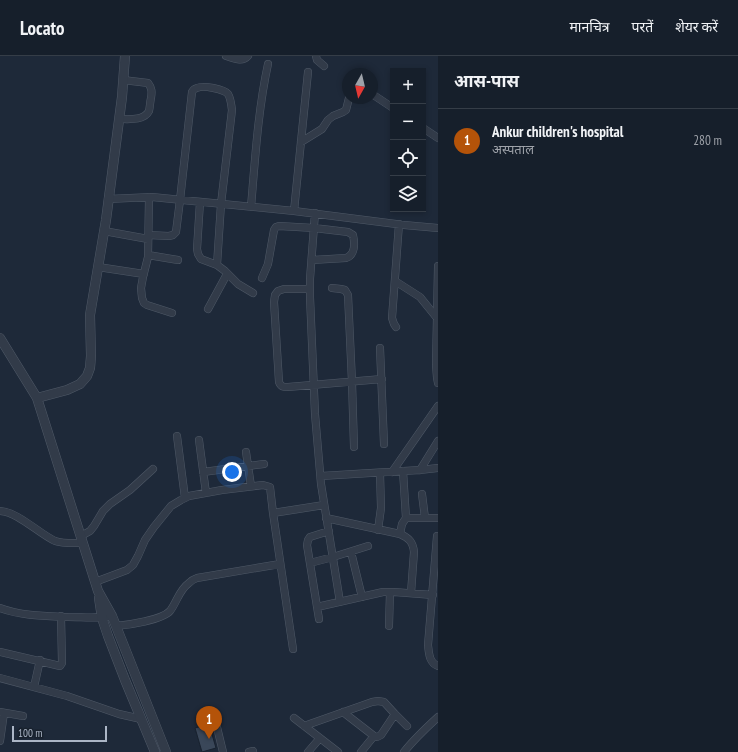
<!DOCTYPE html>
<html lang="hi">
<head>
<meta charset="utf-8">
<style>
  :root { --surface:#161f2b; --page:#232c37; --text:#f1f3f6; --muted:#9ea2a9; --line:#353d47; --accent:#b45309 }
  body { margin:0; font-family:"PT Sans Narrow","Noto Sans Devanagari",sans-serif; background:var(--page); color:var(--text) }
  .controls { position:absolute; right:12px; top:12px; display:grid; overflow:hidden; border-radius:0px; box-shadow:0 2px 6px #0003 }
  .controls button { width:36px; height:36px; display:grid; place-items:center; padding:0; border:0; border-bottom:1px solid var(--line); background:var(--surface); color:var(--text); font:20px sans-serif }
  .compass { position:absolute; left:342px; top:12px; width:36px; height:36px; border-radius:50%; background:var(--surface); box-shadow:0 2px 6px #0003; rotate:188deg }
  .scale { position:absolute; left:12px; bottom:10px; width:95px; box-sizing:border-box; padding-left:4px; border:2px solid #acb6c6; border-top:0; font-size:11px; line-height:14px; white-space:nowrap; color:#acb6c6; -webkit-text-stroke:3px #18212d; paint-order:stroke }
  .you { position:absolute; left:232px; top:416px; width:14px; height:14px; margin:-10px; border:3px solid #fff; border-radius:50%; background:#1a73e8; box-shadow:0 0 0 6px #1a73e833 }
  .badge { display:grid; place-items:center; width:26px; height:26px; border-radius:50%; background:var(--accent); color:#fff; font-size:13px; font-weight:700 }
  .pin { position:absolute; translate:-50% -33px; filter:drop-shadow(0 1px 2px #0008) }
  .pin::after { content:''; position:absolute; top:21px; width:14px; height:12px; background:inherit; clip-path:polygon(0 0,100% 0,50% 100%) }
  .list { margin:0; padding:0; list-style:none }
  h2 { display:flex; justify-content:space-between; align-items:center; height:52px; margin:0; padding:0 16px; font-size:17px }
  h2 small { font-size:13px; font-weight:400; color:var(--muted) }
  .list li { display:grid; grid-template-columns:26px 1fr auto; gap:12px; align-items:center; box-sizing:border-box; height:64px; padding:0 16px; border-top:1px solid var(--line) }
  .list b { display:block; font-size:15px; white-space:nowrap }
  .list p { margin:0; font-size:13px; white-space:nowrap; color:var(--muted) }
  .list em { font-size:13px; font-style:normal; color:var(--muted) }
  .icon { flex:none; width:22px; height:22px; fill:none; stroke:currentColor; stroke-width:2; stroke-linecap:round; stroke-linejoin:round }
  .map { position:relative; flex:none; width:438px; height:696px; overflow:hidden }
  header { display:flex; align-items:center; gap:24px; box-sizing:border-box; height:56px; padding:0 20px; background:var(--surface); border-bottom:1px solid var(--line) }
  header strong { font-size:19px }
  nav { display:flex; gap:22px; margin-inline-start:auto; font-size:14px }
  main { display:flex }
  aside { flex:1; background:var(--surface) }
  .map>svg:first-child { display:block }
  .building { fill:#3a4759; stroke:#19222f }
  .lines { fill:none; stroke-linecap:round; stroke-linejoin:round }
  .minor-casing { stroke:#4f5967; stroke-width:8 }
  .tertiary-casing { stroke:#4f5967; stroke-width:10 }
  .minor { stroke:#323b49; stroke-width:7 }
  .tertiary { stroke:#323b49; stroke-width:9 }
</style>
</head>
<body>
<header>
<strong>Locato</strong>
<nav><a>मानचित्र</a><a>परतें</a><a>शेयर करें</a></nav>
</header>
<main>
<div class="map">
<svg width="438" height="696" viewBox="0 0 438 696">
  <rect width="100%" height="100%" fill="#1e2939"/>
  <path class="building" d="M209,668L216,692L202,696L195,672Z"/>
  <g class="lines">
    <defs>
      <path id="minor" d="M226,0C233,2 242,7 248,0
        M316,0L317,4L324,10
        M372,38L393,52
        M119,63C128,63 144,65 149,55C150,51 150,46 151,42C152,36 152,32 148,27L123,24
        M423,72L438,82
        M301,86L322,73L328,64L333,60L343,56L346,54L349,42
        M149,141L148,201L143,221L141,232L142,242L144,247L147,249L172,257
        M108,143L152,141L294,155L404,169L438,172
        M200,146L197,193L198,198L201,203L217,209L225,215L238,228L253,237
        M251,151C255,104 258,54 268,8
        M294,155L308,16
        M315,157L310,223V241L315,358L321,428L340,546
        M104,175L148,183
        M148,179L169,180L173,179L176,176L180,144L192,36C194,33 194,33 197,32C203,29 224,33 228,38C231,43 231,48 232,54L221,148L217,209
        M148,199L178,204
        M438,210L436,309L437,322L438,327
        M98,211L144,218
        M262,222L268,208L274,174L276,171L279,170L314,172L348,176L353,179C355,188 355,199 346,202L312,204
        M395,225L420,241L437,262
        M332,232L341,233L345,234L348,239L352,326L354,391
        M310,233H284L278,235L275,239L274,246L279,326C281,331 283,331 288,331L382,323
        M208,253L227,218
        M396,271L394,268L392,262L399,168
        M380,292L384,388
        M177,380L185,442
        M199,384L206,437
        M246,396L251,430
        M420,414L438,385
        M403,415L406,462
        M203,416L264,408
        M392,416L438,350
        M321,420L420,414L438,412
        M422,438L425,462
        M0,455C18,456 38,477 55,485C64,488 74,487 83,487
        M273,457L324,449
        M326,462L400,478C409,482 413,486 414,496L411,537
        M378,474L381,452L380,417
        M400,478L402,468L406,462H438
        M81,480L90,475L94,470L103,455L110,448L130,434L153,413
        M437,480L428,589C429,597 429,607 438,610
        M351,496L362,541
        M310,507L333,501L368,490
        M95,526L127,514L133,509L138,500L145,484L154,471L171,450L181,444L189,440L222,434L263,429L270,431L273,457L293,593
        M317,551L383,536H394L433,539
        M0,552C22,560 45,560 68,561C83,561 98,563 112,560
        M319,563L307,489L308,484L310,481L329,475
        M116,570C128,569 162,564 170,555C177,546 179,534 189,527C191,525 194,523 197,522L280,508
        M389,570L390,536
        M0,596L60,610L62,607L61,560
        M0,622L67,640L119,658L141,663
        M34,631L40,604
        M0,656L23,660
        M343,656L374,680L377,681L381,679L395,658
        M294,662L338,696
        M215,663L223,696
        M304,670L372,646L378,645L384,646L395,658L407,670
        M0,685L4,657
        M249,696L253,695
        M308,696L320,682
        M361,696L374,680
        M404,696C414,683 426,672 438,661"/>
      <path id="tertiary" d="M0,282L37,342L98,535L112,560L166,696
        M37,342L67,334L80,328L87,320L90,312L91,300L90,259L106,164L122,41L125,0
        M99,542L102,562L108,580L125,624L155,696"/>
    </defs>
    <use href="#minor" class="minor-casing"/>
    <use href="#tertiary" class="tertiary-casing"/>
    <use href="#minor" class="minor"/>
    <use href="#tertiary" class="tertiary"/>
  </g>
</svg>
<div class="controls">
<button>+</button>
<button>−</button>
<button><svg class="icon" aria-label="locate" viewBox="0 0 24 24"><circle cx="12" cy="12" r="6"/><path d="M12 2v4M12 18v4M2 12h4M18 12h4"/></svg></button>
<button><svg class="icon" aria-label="layers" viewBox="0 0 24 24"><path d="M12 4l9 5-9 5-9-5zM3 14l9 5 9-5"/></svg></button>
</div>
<svg class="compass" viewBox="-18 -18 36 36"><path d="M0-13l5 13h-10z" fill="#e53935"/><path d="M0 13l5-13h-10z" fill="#9ea2a9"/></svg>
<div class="scale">100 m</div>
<div class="you"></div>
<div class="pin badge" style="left:209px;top:683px">1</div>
</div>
<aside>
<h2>आस-पास<small></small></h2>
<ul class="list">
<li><span class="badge">1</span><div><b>Ankur children's hospital</b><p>अस्पताल</p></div><em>280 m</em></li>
</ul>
</aside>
</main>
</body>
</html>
